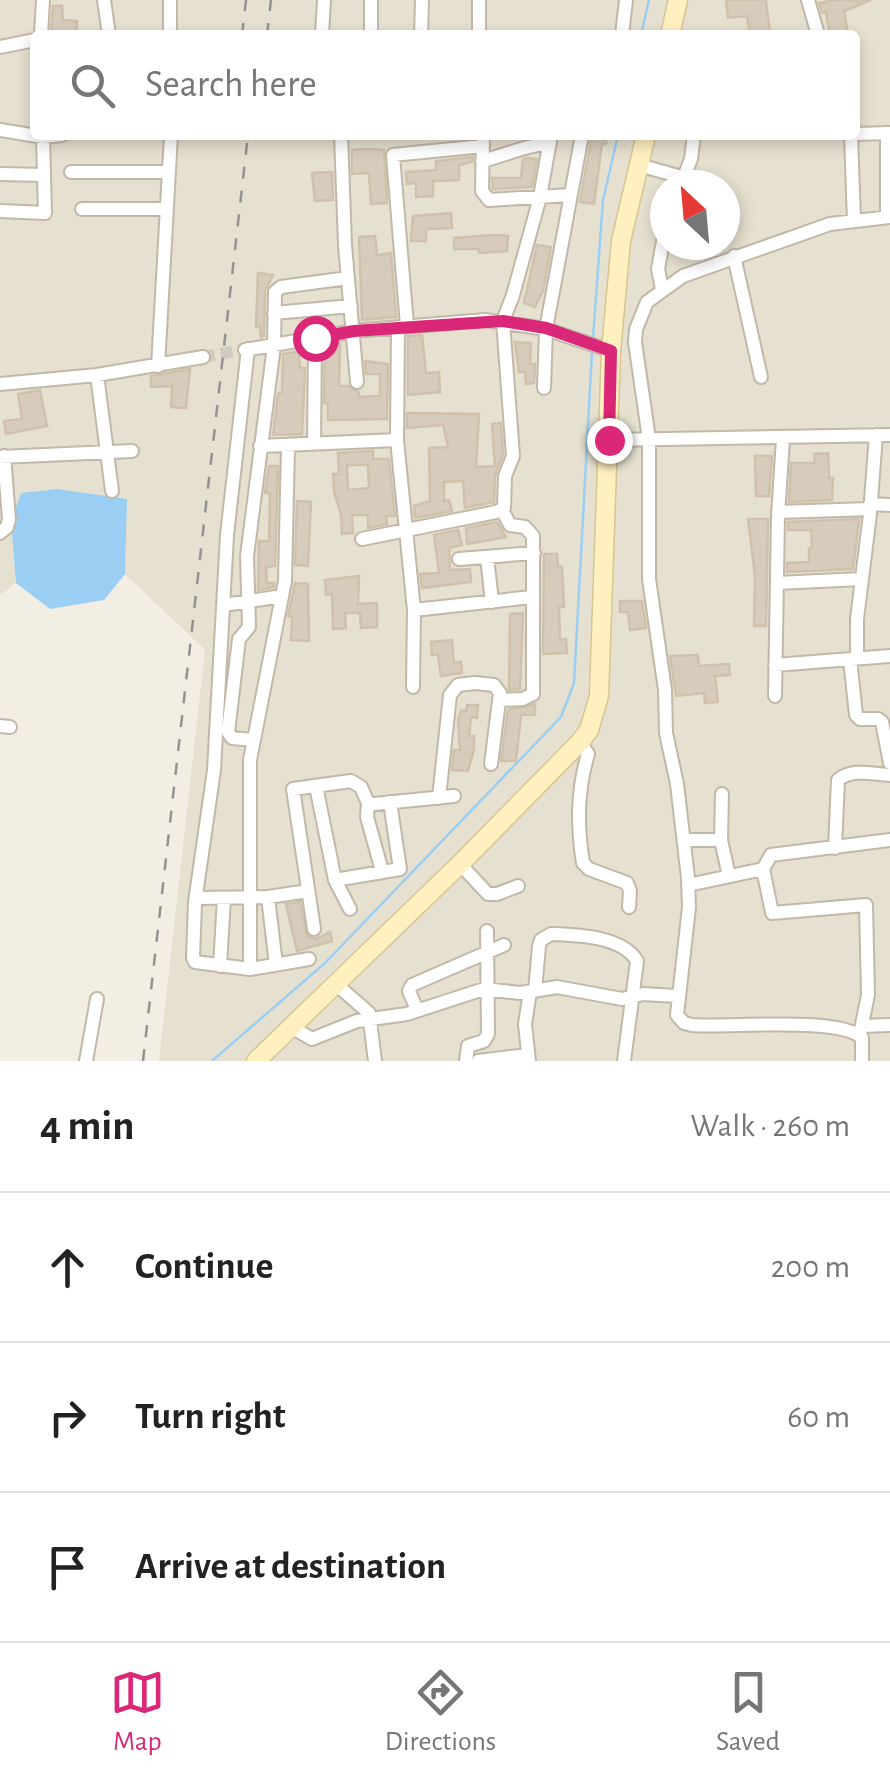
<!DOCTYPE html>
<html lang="en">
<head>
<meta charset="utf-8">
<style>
  :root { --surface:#fff; --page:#f2f2f2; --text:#222; --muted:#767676; --line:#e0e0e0; --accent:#db2777 }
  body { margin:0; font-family:"Alegreya Sans",sans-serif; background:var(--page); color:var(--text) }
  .compass { position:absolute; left:650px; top:170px; width:90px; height:90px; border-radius:50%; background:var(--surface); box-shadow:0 5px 15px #0003; rotate:334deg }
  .stop { position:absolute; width:30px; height:30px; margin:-22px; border:8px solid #db2777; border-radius:50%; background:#fff }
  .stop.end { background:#db2777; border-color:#fff; box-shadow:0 2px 10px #0008 }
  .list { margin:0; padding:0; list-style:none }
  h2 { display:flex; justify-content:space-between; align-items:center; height:130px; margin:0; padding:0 40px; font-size:42px }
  h2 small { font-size:32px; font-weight:400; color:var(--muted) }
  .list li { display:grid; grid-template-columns:65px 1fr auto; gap:30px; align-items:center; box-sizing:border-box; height:150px; padding:0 40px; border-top:2px solid var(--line) }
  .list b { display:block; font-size:38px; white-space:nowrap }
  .list em { font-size:32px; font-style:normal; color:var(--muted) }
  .icon { flex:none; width:55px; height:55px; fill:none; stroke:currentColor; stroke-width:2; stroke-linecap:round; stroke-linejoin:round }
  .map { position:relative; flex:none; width:890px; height:1061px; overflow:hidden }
  .search { position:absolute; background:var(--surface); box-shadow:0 5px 15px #0003; left:30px; right:30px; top:30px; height:110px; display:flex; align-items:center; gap:25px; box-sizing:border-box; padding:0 35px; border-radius:10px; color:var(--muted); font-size:38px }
  .sheet { height:580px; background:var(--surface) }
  nav { display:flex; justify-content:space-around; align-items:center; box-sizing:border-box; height:140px; border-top:2px solid var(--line); background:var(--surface); font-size:28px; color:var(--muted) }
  nav a { display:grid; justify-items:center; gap:5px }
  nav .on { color:var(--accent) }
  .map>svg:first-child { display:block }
  .residential { fill:#e6e0d0; fill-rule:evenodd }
  .water { fill:#9bcef3 }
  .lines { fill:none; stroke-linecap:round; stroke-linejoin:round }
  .stream { stroke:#9bcef3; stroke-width:2.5 }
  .building { fill:#d7ccbb; stroke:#cfc1ab; stroke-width:2.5; fill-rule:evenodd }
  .street-tunnel { stroke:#cfcbc0; stroke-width:12; stroke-dasharray:12 6; stroke-linecap:butt }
  .street-casing { stroke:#c1b8a8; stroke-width:16 }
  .secondary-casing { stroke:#d8c592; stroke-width:21 }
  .street { stroke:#fff; stroke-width:12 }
  .secondary { stroke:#fff0c0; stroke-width:18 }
  .rail { stroke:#939393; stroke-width:2.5; stroke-dasharray:12 12; stroke-linecap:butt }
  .route { stroke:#db2777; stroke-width:12 }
</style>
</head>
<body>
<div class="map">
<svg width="890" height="1061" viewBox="0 0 890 1061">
  <rect width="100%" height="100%" fill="#f2eee3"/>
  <path class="residential" d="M0,0H890V1061H159L205,650L125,574L127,500L11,521L16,583L0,595ZM35,35H855V135H35ZM665,185H725V245H665Z"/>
  <path class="water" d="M57,489L127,499L125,574L104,600L50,609L16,583L11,521L21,493Z"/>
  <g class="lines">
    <path class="stream" d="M641,35L649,0
      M593,338L603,200L618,135
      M212,1061L325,963L561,717L574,683L592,351"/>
  </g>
  <path class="building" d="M726,0H766L770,35H750L747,16L728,18Z
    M835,0H871L844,11L848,35H830L826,12L822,13L819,3Z
    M53,6H62L63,20L77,21L76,35L51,34Z
    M592,135H607L606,144H602L594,204L580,202Z
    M366,149L384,150L387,203L371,204L369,173L352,174V150Z
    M473,157L472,162L459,165V180L433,181V196L416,197V183L407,184L406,172L436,170V161Z
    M526,158L537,159L532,187L493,189L492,178H521L523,159Z
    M332,172L333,200L315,201L312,173Z
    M451,213L452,228L426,229V241H411L413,216Z
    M495,235L508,236L507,251L479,253V249H454V238Z
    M375,236L377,255L391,253L396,317L362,320L359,237Z
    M537,245L551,247L543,291L535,307L524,303Z
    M258,273L273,275L265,291L264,336L261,337L260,327H256Z
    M422,335L426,373L439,372L440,392L408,395V336Z
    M515,342L531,343L530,364H535L534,383L526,384L525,372H519Z
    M340,344L339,386H348L359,392V397L380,396V374H366L365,361L388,364L387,419L328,420V403H324L325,346Z
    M299,351L300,368H305L302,434L273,435L278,394L282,392L283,354Z
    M190,369L186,408L171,407L172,386L151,387V376Z
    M40,390L47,426L6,434L4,421L22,419L18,394Z
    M407,413L479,414L476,467L495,466L492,424L501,423L503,454L495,475L494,502L465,508L463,481L444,482V501L449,500L452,511L415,518L414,506L430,501L429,448L448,447L443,425L407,428Z
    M373,451V459H389L395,516H386L387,524L368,528V515H352L353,533L342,534L341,514L334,492L333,474H339L338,453ZM347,465H368L369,488L348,490Z
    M828,453L829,478H833L832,500L789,502L791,463H815L814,454Z
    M755,456H772L769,496H756Z
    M269,466H278L275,566L266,567L267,583H274V587L258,590L259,541H269L270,493H265Z
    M297,501L311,502L308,566L295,565Z
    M748,519H768L766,626H754L755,576Z
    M859,519L853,569L787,572V563L809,562V548H812L811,530H788V522Z
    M497,522L506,537L467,544L466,528Z
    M458,530L462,545L449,548L450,570L470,569L471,582L422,588L420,574L439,573L434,535Z
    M544,554H557L558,567H562L564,607H559L560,640L566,639L567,653L543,654Z
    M359,576L358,604L377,603V627L361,628L360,613H345L346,628L333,629L332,594L326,595L325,580Z
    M295,583L308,584L309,641L291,640L292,617L288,616Z
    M620,601H642L646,628L630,630L628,612H620Z
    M523,613L520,689L509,690L510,614Z
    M452,640L454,663L461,662L462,673L441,676L438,655H432L431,642Z
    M698,655L699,666L729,664L730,675L715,676L718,702L705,703L704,693L676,696L670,656Z
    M535,704V715H521L516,761H501L508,710Z
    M467,705H478L477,718L471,717L469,736H474V749L468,771L452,770L454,750H460L458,720L461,710L466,711Z
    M300,902L307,936L316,939L330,932L332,941L297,951L286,904Z"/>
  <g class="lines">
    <path class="street-tunnel" d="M203,357L242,350"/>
    <defs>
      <path id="street" d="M104,0L109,35
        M170,0V35
        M479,0V35
        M808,0L818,35
        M41,35L43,0
        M322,35L324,0
        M371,35V0
        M421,35L422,0
        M622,35L626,0
        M0,47L35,40
        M0,130L43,137L62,135
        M887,133V217
        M855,134L890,133
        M341,135L345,245L357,382
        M483,135L482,191L489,200L571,195
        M851,135L854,221
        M482,161C506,155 526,145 550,143
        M639,165L685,178
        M71,172H168
        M0,174L44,175
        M681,185L691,159L694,135
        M82,209H165
        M0,211L45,213L43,137
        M734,256L761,377
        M662,289L658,269L665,230
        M274,313L351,306
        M407,326L393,155L483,146
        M398,327L397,440L414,610L413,687
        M248,349L227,535L214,770L195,902L193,958L195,962L250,969L309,959
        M245,350L354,331L485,320L546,329L611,351
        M158,366L171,135
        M97,375L112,491
        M0,384L97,375L203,357
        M544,388L546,329L582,135
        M609,440L890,435
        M314,444L315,338
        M260,446L397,440
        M0,457L132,451
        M870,504L890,505
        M778,512L870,509
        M0,533L7,527L9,519L4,456
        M362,539L496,512L504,508L505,476L513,456L503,321L513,295L540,197L551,135
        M487,557L492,602
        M459,559L534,553
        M777,583L861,579
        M224,605L282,596
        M414,610L532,597
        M857,658V619L870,514L876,435
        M850,659L856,715L860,719H878L882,722L890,763
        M775,665L890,656
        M775,696L778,516L783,439
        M499,700L523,699L533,694V536L525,527L510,525L502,510
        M0,726L10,727
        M253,740L232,738L228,732L239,639L249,627L247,556L274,346L275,292L281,287L348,278
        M580,742L588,754C577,791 577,825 583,863L589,869L627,883L630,891L629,907
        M316,786L335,880L350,909
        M722,794L721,840L729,876
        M439,798L450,695L458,685L475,683L494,685L500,693L491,764
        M368,803L367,817L382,871
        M684,840H721
        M835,848L838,780C852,768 872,774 890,775
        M460,864L488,894H497L518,886
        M335,880L400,869L390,802
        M688,885L763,869
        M268,897L276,965
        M197,898L268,897L308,891
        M314,929L293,789L351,781L361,787L368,803L374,804L454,796
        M220,966L224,898
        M250,969V760L285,581L288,446
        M337,985L369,1013L375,1061
        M535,991L539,946L541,940L551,934C578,935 622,936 637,961L624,1061
        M417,1010L409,991L412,985L504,945
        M862,1026L890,1025
        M293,1028L312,1039L357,1021L407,1014L484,989L520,993L557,987L622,999L643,994L677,996
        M860,1034L868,995L866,905L772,913L763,869L771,855L890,840
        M86,1061L97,999
        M466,1061L468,1046L484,1041L488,1034L487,931
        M478,1061L528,1055
        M529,1061L525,1024L530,992
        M862,1061V1038C841,1016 727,1028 692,1025L684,1023L677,1015L689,907L688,878L677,784L666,733L665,690L649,579V439L635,342L636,329L647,302L683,276L830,224L890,217"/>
      <path id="secondary" d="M670,35L678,0
        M256,1061L460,864L580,742L589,730L599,696L611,351L621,241L646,135"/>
    </defs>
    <use href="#street" class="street-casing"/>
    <use href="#secondary" class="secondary-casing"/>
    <use href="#street" class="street"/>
    <use href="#secondary" class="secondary"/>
    <path class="rail" d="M242,35L246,0
      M267,35L271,0
      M143,1061L248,135"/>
  </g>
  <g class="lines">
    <path class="route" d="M315,338L354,331L503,321L546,328L611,351L609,440"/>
  </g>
</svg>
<svg class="compass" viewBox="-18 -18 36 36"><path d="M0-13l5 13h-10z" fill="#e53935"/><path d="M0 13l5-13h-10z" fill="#767676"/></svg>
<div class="stop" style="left:315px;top:338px"></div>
<div class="stop end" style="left:609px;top:440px"></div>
<div class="search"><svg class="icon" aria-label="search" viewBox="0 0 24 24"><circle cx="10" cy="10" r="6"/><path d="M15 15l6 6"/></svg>Search here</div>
</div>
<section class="sheet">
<h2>4 min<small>Walk · 260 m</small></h2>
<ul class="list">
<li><svg class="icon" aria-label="ahead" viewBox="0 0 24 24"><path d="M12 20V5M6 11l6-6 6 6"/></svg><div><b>Continue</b></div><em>200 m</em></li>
<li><svg class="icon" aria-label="right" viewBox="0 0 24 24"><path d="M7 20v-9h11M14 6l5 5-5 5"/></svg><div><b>Turn right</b></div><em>60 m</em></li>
<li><svg class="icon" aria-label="arrive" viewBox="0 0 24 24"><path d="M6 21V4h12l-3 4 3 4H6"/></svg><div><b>Arrive at destination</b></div></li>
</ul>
</section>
<nav>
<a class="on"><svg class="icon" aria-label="map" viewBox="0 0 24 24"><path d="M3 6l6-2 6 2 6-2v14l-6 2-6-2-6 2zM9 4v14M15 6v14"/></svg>Map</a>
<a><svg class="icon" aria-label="directions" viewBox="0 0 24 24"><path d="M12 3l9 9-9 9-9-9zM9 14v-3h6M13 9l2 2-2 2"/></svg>Directions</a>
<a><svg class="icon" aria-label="saved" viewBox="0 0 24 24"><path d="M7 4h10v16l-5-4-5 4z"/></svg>Saved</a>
</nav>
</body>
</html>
